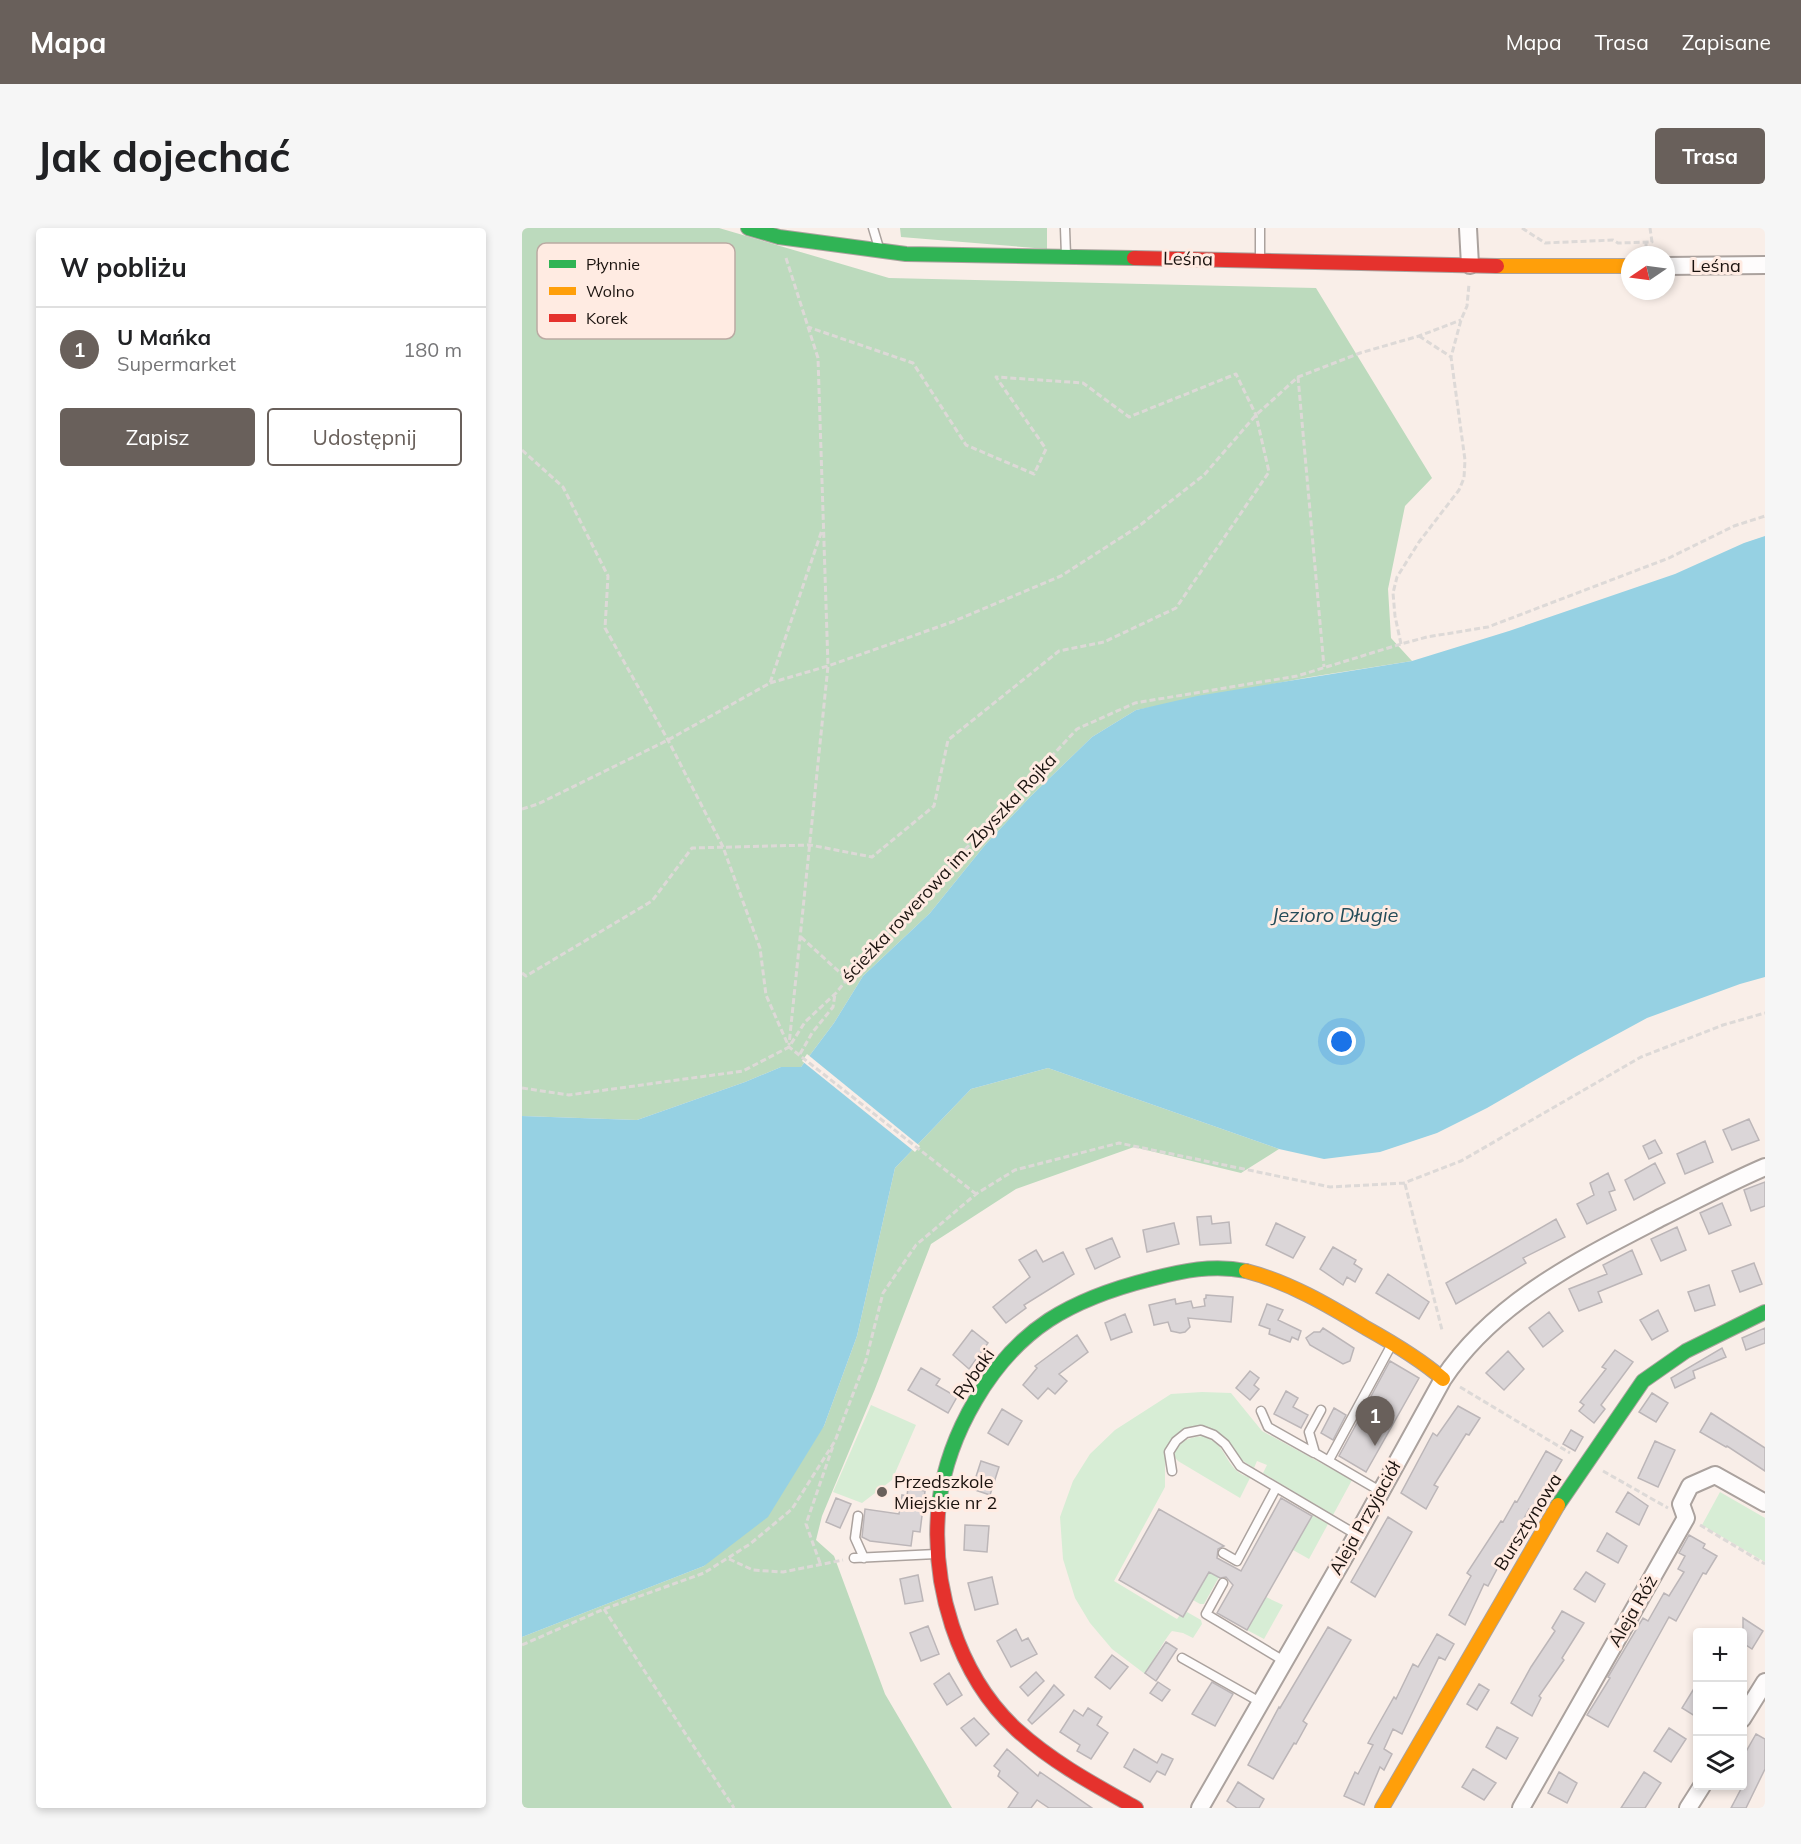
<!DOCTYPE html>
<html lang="pl">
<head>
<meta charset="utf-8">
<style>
  :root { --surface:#fff; --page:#f6f6f6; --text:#202124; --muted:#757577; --line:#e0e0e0; --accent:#69605b }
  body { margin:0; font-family:Mulish,sans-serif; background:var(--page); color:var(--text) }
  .controls { position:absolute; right:18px; bottom:18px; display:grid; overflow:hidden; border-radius:6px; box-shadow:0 3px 9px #0003 }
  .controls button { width:54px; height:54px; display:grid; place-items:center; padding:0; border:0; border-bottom:2px solid var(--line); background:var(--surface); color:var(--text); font:30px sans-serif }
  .compass { position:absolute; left:1099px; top:18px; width:54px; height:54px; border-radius:50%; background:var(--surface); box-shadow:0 3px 9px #0003; rotate:257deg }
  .you { position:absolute; left:820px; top:814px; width:21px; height:21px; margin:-15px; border:4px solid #fff; border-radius:50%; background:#1a73e8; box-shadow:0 0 0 9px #1a73e833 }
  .badge { display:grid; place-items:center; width:39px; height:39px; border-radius:50%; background:var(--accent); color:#fff; font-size:20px; font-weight:700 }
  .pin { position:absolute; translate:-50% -50px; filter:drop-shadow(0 2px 3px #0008) }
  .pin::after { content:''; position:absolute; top:32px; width:21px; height:18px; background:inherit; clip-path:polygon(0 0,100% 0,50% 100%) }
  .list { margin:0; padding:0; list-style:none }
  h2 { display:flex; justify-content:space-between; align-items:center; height:78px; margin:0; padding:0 24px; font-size:26px }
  h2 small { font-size:20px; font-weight:400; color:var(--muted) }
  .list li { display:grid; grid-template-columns:39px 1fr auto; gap:18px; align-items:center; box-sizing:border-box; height:84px; padding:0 24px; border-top:2px solid var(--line) }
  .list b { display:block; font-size:22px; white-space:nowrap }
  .list p { margin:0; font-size:20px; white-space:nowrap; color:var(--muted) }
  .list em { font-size:20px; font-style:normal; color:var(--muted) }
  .actions { display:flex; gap:12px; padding:18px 24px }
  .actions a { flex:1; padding:14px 0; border:2px solid var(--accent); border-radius:6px; text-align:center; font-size:21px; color:var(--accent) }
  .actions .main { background:var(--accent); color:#fff }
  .icon { flex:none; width:33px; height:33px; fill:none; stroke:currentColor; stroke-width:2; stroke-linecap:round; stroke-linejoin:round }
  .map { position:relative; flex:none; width:1243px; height:1580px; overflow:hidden; border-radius:6px }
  header { display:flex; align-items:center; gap:36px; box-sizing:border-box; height:84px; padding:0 30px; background:var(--accent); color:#fff }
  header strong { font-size:28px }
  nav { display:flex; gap:33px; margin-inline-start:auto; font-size:21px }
  .intro { display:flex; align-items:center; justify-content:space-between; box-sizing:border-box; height:144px; padding:0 36px }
  h1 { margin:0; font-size:42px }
  .button { padding:15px 27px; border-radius:6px; background:var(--accent); color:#fff; font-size:21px; font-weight:700 }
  main { display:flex; gap:36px; padding:0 36px }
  aside { flex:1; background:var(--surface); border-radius:6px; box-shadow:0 3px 9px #0003 }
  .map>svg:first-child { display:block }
  .green { fill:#d7edd5 }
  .forest { fill:#bcdabd }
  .water { fill:#96d1e3 }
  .pier { fill:#f9eee8 }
  .building { fill:#dbd6d8; stroke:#bcb6b8; stroke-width:1.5 }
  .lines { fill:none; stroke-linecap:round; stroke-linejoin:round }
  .lane-casing { stroke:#aba29e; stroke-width:11 }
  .street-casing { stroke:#aba29e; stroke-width:20 }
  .fast-casing { stroke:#aba29e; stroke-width:16 }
  .slow-casing { stroke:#aba29e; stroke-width:16 }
  .jam-casing { stroke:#aba29e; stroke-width:16 }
  .path { stroke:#ddd9d7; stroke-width:3; stroke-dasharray:6 3; stroke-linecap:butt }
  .lane { stroke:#fefcfc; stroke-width:8 }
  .street { stroke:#fefcfc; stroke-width:16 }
  .fast { stroke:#30b455; stroke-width:14 }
  .slow { stroke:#ff9f0a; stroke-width:14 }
  .jam { stroke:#e5322d; stroke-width:14 }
  .poi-dot { fill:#69605b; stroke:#ffebe2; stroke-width:2 }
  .labels { text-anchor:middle; stroke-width:6; stroke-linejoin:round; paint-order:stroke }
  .street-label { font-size:18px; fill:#1b130f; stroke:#ffebe2 }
  .poi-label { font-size:18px; fill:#1b130f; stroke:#ffebe2; text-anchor:start }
  .water-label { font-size:20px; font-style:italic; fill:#244c59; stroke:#ffebe2 }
  .key { fill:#ffebe2; stroke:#bbaaa3; stroke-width:1.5 }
  .key-label { font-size:16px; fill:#1b130f }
</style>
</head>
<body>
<header>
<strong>Mapa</strong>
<nav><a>Mapa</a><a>Trasa</a><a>Zapisane</a></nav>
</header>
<div class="intro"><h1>Jak dojechać</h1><a class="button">Trasa</a></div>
<main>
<aside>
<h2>W pobliżu<small></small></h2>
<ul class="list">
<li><span class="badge">1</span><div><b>U Mańka</b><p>Supermarket</p></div><em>180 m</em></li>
</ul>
<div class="actions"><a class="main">Zapisz</a><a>Udostępnij</a></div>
</aside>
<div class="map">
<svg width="1243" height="1580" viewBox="0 0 1243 1580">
  <rect width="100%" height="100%" fill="#f9eee8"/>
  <path class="green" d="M680,1164L709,1165L740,1203L830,1252L811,1287L741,1245L745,1237L735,1233L732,1240L721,1233L705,1214L680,1199L643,1224V1259L592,1353L655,1391L658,1387L661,1389L665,1384L679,1392L680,1396L671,1410L661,1405L650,1403C643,1410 630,1436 623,1446L590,1421L568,1395L553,1370L541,1331L538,1289L551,1253L568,1226L593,1202L649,1166Z
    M349,1177L394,1197L370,1252L340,1275L311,1264Z
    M680,1208C704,1216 700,1229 715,1243C718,1246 724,1248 728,1250L718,1270L656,1233L651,1227C658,1213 665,1210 680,1208Z
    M1198,1264L1243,1290V1334L1180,1297Z
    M790,1287L806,1296L787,1331L771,1322Z
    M687,1344L697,1349L682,1376H678L671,1372Z
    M744,1369L761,1377L742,1411L725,1402Z"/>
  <path class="forest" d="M0,0H197L367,50L794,60L910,250L883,278L866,361L869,410L890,433L788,449L614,482L570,509L507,570L463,617L408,685L341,748L312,795L279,839H259L223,854L115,892L0,888Z
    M378,0H525V21L379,9Z
    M526,840L757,921L719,945L612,919L494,961L409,1016L353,1161L300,1288L294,1312L312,1328L363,1466L430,1580H0V1409L182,1338L302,1198L335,1108L373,940L449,861Z"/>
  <path class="water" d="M1243,308V749L1218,756L1125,790L1055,828L965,880L915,905L858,924L802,931L757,921L526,840L449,861L373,940L335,1108L302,1198L246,1289L182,1338L0,1409V888L115,892L223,854L259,839H279L312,795L341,748L408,685L463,617L507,570L570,509L614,482L675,468L890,433L987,403L1153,346L1222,315Z"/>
  <path class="pier" d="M285,826L398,918L393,924L280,833Z"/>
  <path class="building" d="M1227,891L1237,912L1210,922L1201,902Z
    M1133,912L1140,925L1127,931L1121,918Z
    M1183,913L1191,934L1163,946L1155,926Z
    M1133,935L1143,955L1112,972L1103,952Z
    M1086,945L1093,962L1087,964L1094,982L1065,996L1055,976L1072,967L1068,955Z
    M1243,954V978L1229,983L1222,962Z
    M1200,975L1209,997L1187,1006L1178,985Z
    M689,988L690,996L707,994L709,1015L678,1017L675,989Z
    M1034,991L1043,1009L1001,1030L1004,1035L934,1076L924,1055Z
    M652,995L657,1016L625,1024L621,1002Z
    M754,995L783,1009L771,1030L744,1017Z
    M1155,999L1164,1022L1139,1033L1129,1011Z
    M590,1010L598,1029L573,1041L564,1021Z
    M811,1019L834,1032L832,1036L840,1041L833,1054L825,1049L821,1057L798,1041Z
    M514,1022L521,1034L541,1024L552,1046L502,1077L504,1080L484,1095L471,1079L508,1049L497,1032Z
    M1110,1022L1120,1046L1076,1064L1080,1074L1057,1083L1047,1061L1085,1046L1081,1037Z
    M1232,1035L1240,1056L1218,1064L1210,1043Z
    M866,1046L907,1074L897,1091L854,1065Z
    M1187,1057L1193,1077L1173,1083L1166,1064Z
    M684,1067L711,1069L709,1094L666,1090L668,1099L663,1104L658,1105L649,1103L646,1094L632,1097L627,1077L653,1071L654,1076L669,1073L671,1080L683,1078L682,1071L684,1070Z
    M745,1076L761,1082L756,1092L779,1103L776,1112L770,1109L768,1114L747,1106L748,1101L737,1097Z
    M1136,1082L1146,1103L1130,1112L1118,1092Z
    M1027,1084L1041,1103L1021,1119L1007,1100Z
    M603,1086L610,1104L589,1112L583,1095Z
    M801,1100L832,1120L828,1133L821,1136L788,1117L784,1110L792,1104H798Z
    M1243,1100V1115L1224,1122L1220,1110Z
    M450,1102L466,1115L447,1141L431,1127Z
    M555,1107L566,1124L537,1146L545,1153L533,1166L526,1160L516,1171L501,1157L515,1140L513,1138Z
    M1200,1120L1204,1129L1171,1143L1173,1150L1153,1160L1149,1150Z
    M1093,1122L1111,1134L1079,1177L1083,1181L1072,1195L1057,1183L1062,1177L1058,1174L1084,1141L1080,1139Z
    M986,1123L1002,1141L982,1162L964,1145Z
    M868,1133L897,1150L844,1244L817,1228L836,1193L841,1196L852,1176L847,1172Z
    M399,1140L418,1151L414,1157L435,1169L426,1185L386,1162Z
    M728,1143L737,1150L732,1157L737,1161L728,1172L714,1160Z
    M764,1163L776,1170L771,1179L786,1187L779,1200L752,1186Z
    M1130,1165L1146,1175L1134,1194L1117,1184Z
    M936,1178L958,1190L947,1207L944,1206L912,1257L916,1259L904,1281L879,1265L911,1205L915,1208Z
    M812,1180L824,1187L811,1212L799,1205Z
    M480,1181L500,1193L486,1217L466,1205Z
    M1189,1185L1243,1220V1243L1205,1218L1204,1219L1178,1204Z
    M1049,1202L1061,1209L1053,1223L1041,1216Z
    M1133,1213L1153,1222L1136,1259L1116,1250Z
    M1024,1223L1040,1232L1010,1283L1007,1281L966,1358L962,1356L943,1397L927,1387L949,1348L945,1345L979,1293L981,1294L993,1273L995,1274Z
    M459,1233L477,1239L468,1267L450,1261Z
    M386,1260L403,1263L398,1304L391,1303L389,1318L348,1313L340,1309L343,1281L377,1286L380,1267L385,1268Z
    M1106,1264L1126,1278L1117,1297L1094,1284Z
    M314,1270L329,1276L318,1300L304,1294Z
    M759,1270L790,1288L725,1402L695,1385L711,1357L704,1349L698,1350L687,1344L661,1389L597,1352L637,1281L702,1318L696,1321L695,1330L719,1343Z
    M866,1289L890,1304L853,1369L829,1354Z
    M443,1297L467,1298L465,1324L442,1322Z
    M1085,1305L1105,1318L1096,1335L1075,1323Z
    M1167,1307L1183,1316L1181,1320L1195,1328L1184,1346L1181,1345L1154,1393L1147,1389L1086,1499L1065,1487L1088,1450L1086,1449L1121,1390L1126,1393L1142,1365L1147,1368L1162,1344L1156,1341L1163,1328L1157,1325Z
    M1064,1344L1083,1356L1073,1374L1052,1361Z
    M396,1347L401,1373L383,1376L378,1351Z
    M470,1349L476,1376L453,1382L446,1355Z
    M1040,1383L1062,1395L1040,1430L1042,1432L1017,1468L1019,1470L1010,1488L989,1475L1009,1439L1033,1403L1030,1400Z
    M1221,1390L1241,1403L1230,1421L1221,1415Z
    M406,1398L417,1426L399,1433L388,1405Z
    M806,1399L829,1412L781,1493L785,1496L774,1516L772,1515L751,1551L726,1537L757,1479L758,1480Z
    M494,1401L500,1413L506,1410L515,1426L489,1439L475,1413Z
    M915,1406L932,1416L923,1432L917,1429L880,1506L871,1501L862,1521L870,1526L862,1542L858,1539L842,1577L822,1568L833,1544L836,1546L851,1517L846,1515L851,1506L872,1469L874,1471L891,1436L896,1439Z
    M644,1414L655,1421L634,1453L623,1445Z
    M590,1427L606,1439L588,1461L573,1449Z
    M514,1444L522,1453L506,1468L498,1459Z
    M427,1445L440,1467L425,1477L412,1456Z
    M636,1454L648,1462L640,1473L628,1465Z
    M690,1454L711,1466L693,1498L670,1486Z
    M1176,1454V1490L1160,1480Z
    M957,1456L967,1462L955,1482L945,1476Z
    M532,1457L542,1467L510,1496L506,1492Z
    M566,1480L580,1489L575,1497L586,1505L569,1531L555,1523L558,1517L538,1504L552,1482L561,1488Z
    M452,1490L467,1506L454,1518L439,1500Z
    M975,1499L996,1510L984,1531L964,1519Z
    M1147,1500L1164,1511L1149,1534L1132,1523Z
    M1234,1506L1243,1511V1541L1224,1580H1209L1221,1557V1529Z
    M485,1521L516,1548L518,1544L570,1580H527L515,1572L509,1580H486L496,1565L476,1548L478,1543L472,1538Z
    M612,1521L635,1535L640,1526L651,1531L643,1547L635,1543L628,1554L602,1539Z
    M951,1541L974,1555L962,1572L940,1559Z
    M1037,1544L1055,1555L1045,1575L1026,1565Z
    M1122,1544L1139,1555L1123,1580H1099Z
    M716,1554L742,1571L737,1580H715L705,1573Z"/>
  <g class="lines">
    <defs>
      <path id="lane" d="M351,0L357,20
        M543,0L544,27
        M738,32V0
        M799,1182L787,1204L793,1225L858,1263
        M739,1183L746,1199L792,1225
        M807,1232L870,1116
        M650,1243L647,1224L654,1213L664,1205L679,1202L692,1207L703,1216L718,1238L835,1307
        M336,1288L333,1310L342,1330
        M701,1325L715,1333L754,1260
        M332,1330L414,1326
        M701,1355L684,1386L762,1433
        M660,1430L738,1474"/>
      <path id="street" d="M946,0L948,37
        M1144,38L1243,37
        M1220,1491L1243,1454
        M678,1580L835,1307L921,1151C973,1073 1059,1031 1140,989C1174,972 1208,954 1243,939
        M999,1580L1164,1290L1159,1276L1168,1258L1193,1247L1243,1275
        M1166,1580L1180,1558"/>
      <path id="fast" d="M226,0L257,9L384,26L612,30
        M417,1275C426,1206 469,1130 527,1092C558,1072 593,1060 629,1051C660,1043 691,1036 724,1043
        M1036,1277L1121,1153L1164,1123L1243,1084"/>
      <path id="slow" d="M975,38H1108
        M724,1043C767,1054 806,1077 844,1100C871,1115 898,1131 921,1151
        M860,1580L1036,1277"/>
      <path id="jam" d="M612,30L975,38
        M417,1275C408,1355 435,1447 495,1502C530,1534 573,1557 614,1580"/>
    </defs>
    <use href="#lane" class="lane-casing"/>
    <use href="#street" class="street-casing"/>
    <use href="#fast" class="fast-casing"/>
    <use href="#slow" class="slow-casing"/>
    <use href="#jam" class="jam-casing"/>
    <path class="path" d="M1000,0L1023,15L1091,12L1096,15L1130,14L1128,0
      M1124,27V14
      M264,30L296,130L306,438L267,817
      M897,108L929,129
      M776,149L802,439
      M0,222L41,259L86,348L83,400L146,512L201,619L238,720L244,767L267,819L454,966
      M879,416L873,388L871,365L875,349L897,314L937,262L942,250L943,232L929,129L939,92L945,78L947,56
      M248,455L306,438L430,394L539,348L617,298L682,247L734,187L776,149L838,125L897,108L939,92
      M0,581L16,576L146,512L248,455L300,302
      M279,709L325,751
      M0,745L4,748L130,673L170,620L288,617L350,629L412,578L426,512L537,423L582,414L654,380L747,244L734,187L714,146L607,189L561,155L474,149L524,221L512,246L444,217L391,135L286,99
      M278,826L290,805L311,779L313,766
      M0,860L47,867L221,843L267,819L283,794L314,765L345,727L555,501L613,475L775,448L879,416L905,409L966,399L1147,330L1212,298L1243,288
      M883,956L920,1102
      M938,1159L1048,1225
      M1081,1243L1146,1280
      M1178,1297L1243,1336
      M207,1331L231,1342L261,1344L321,1332
      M298,1335L284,1296L311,1218
      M82,1381L212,1580
      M0,1417L82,1381L182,1345L228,1316L270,1281L313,1213L344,1132L361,1065L394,1017L454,966L493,942L597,915L808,959L882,955L939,933L1119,829L1201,797L1243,785"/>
    <use href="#lane" class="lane"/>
    <use href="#street" class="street"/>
    <use href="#fast" class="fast"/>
    <use href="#slow" class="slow"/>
    <use href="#jam" class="jam"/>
  </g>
  <circle class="poi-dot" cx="360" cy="1264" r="6"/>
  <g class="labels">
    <g class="street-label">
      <text transform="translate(666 31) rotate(1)" y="6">Leśna</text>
      <text x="1194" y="44">Leśna</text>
      <text transform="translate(427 640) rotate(-47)" y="6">ścieżka rowerowa im. Zbyszka Rojka</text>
      <text transform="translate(452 1146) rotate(-55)" y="6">Rybaki</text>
      <text transform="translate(843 1290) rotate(-61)" y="6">Aleja Przyjaciół</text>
      <text transform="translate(1006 1294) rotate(-58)" y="6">Bursztynowa</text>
      <text transform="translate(1111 1383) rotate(-60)" y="6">Aleja Róż</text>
    </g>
    <g class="poi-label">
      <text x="372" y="1260">Przedszkole<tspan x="372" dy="21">Miejskie nr 2</tspan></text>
    </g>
    <g class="water-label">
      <text x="813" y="694">Jezioro Długie</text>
    </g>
  </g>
  <rect x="15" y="15" width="198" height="96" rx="9" class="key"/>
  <rect x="27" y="32" width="27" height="8" fill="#30b455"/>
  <rect x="27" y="59" width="27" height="8" fill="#ff9f0a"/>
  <rect x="27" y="86" width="27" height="8" fill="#e5322d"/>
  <g class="key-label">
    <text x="64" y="42">Płynnie</text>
    <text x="64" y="69">Wolno</text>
    <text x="64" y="96">Korek</text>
  </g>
</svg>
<div class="controls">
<button>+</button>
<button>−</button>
<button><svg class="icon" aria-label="layers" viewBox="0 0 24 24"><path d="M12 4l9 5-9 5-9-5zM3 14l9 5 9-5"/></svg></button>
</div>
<svg class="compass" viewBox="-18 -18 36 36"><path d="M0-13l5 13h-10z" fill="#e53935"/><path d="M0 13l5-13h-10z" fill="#757577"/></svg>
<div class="you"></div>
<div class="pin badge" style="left:853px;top:1218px">1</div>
</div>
</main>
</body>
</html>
